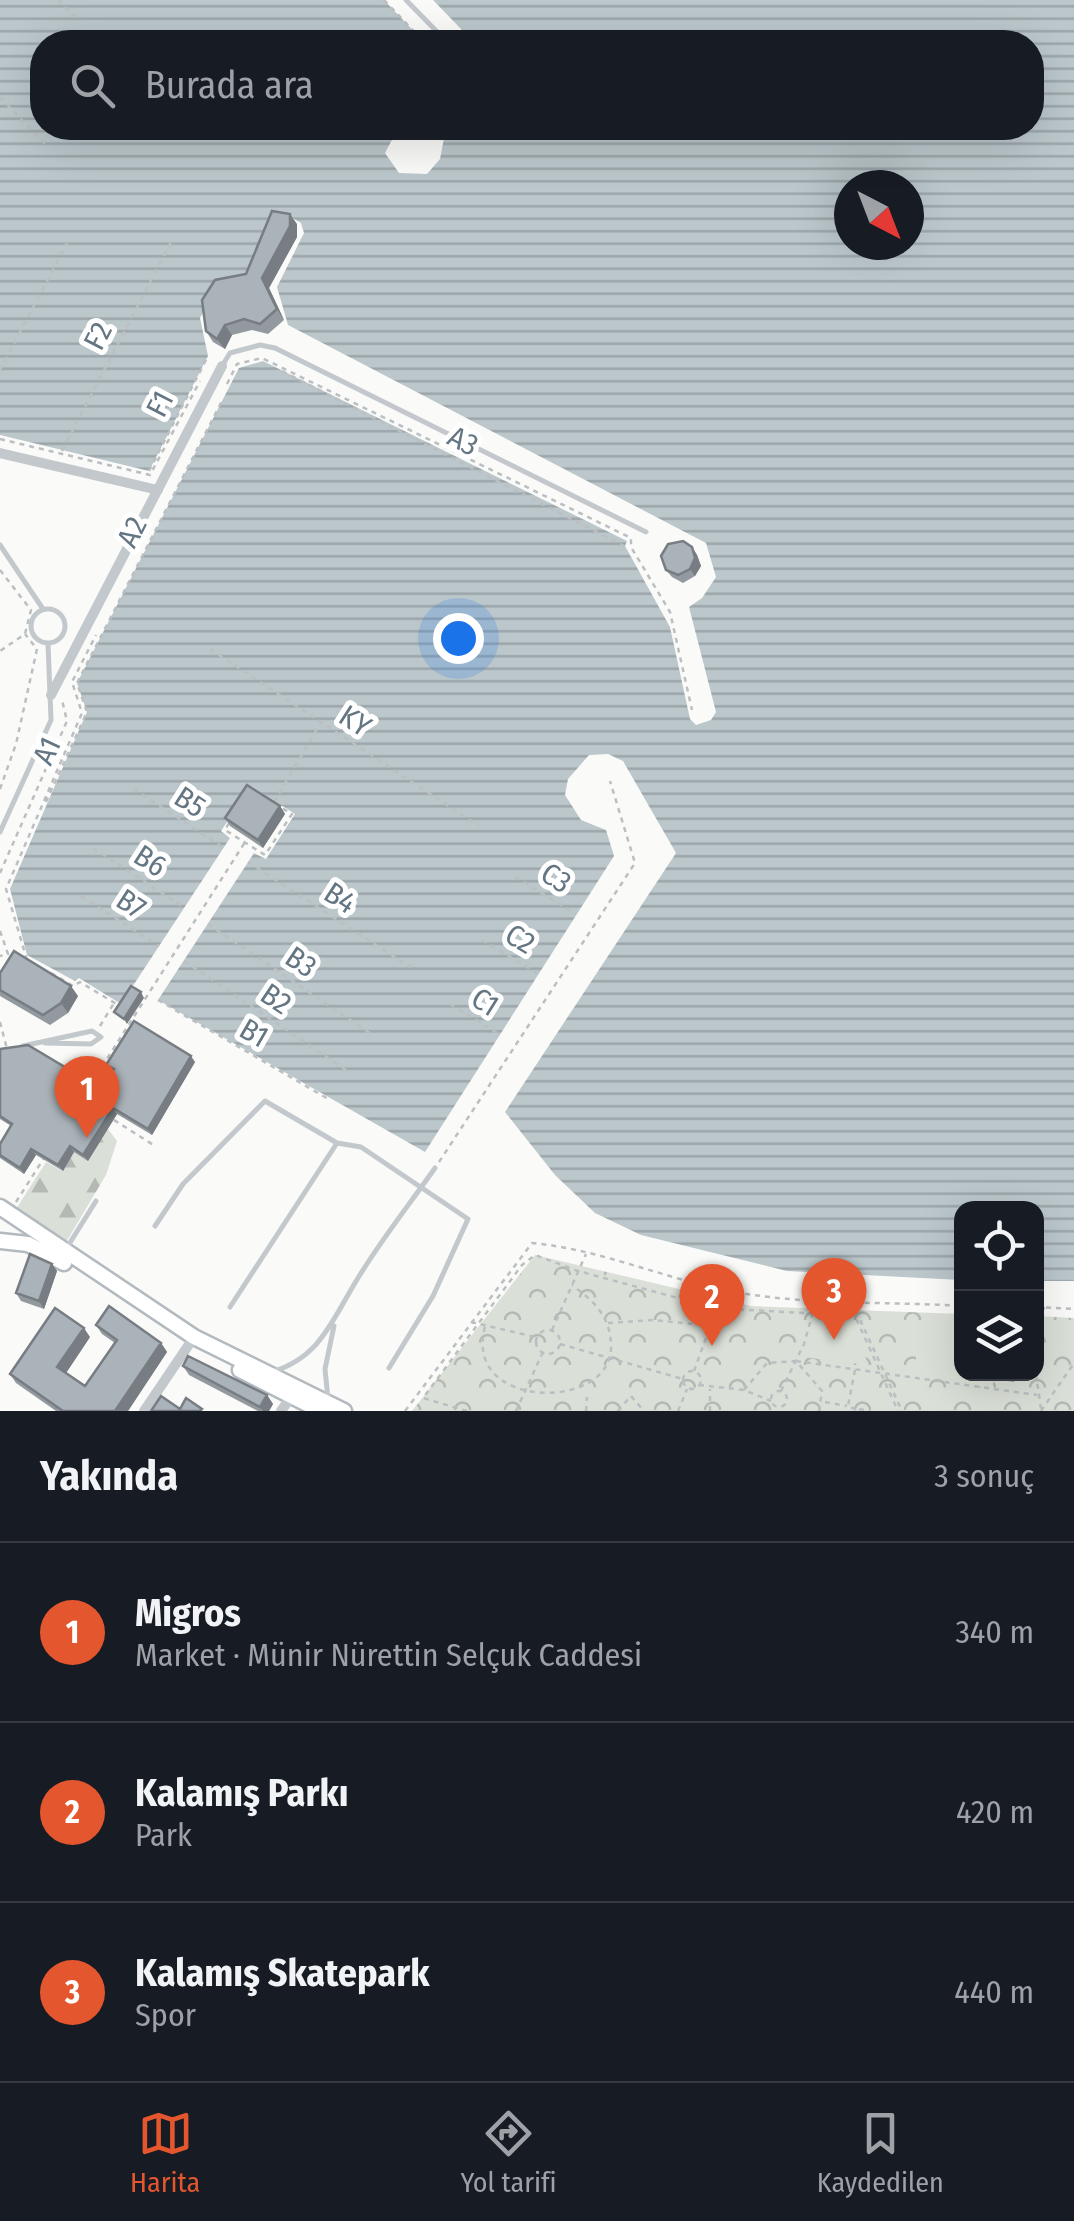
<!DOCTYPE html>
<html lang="tr">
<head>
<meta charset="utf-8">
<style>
  :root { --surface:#171b24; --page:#242831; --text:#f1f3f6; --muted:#9ea1a6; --line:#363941; --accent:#e4572e }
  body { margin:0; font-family:"Fira Sans Condensed",sans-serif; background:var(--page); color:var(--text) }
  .controls { position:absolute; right:30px; bottom:30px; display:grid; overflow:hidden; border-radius:20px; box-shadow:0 10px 40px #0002 }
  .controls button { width:90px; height:90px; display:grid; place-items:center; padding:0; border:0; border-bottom:2px solid var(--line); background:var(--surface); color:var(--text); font:50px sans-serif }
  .compass { position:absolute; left:834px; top:170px; width:90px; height:90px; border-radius:50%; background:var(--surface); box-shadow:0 10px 40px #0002; rotate:138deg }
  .you { position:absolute; left:458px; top:638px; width:35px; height:35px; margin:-25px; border:8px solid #fff; border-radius:50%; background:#1a73e8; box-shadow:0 0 0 15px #1a73e833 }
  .badge { display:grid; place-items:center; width:65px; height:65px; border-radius:50%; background:var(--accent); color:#fff; font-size:32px; font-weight:700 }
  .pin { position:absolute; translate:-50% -82px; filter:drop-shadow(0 2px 5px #0008) }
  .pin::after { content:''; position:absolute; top:52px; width:35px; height:30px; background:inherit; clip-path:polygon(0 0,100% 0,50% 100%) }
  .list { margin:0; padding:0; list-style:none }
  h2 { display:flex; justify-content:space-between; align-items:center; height:130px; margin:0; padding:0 40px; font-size:42px }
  h2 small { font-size:32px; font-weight:400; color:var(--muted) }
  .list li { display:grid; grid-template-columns:65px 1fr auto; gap:30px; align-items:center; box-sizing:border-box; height:180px; padding:0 40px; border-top:2px solid var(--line) }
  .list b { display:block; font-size:38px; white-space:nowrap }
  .list p { margin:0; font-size:32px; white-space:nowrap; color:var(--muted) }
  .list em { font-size:32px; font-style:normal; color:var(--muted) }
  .icon { flex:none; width:55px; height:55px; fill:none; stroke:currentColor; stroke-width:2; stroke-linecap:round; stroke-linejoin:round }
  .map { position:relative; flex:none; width:1074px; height:1411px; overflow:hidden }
  .search { position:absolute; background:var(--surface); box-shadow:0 10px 40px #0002; left:30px; right:30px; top:30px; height:110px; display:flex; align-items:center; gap:25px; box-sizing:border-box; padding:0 35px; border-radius:40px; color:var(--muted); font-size:38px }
  .sheet { height:670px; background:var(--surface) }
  nav { display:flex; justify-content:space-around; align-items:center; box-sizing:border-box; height:140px; border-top:2px solid var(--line); background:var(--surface); font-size:28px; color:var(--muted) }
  nav a { display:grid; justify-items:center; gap:5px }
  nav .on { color:var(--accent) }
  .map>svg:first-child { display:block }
  .forest { fill:url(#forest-firs) }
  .park { fill:url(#park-crowns) }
  .pitch { fill:#dadfd7 }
  .water { fill:url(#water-rules); fill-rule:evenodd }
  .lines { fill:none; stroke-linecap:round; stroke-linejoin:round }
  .secondary-casing { stroke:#b3babf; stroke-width:19 }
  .path { stroke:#bbbfc2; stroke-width:2.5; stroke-dasharray:5 5; stroke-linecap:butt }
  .lane { stroke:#c3c8cc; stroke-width:5 }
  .street { stroke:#c3c8cc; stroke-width:10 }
  .secondary { stroke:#fff; stroke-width:14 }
  .wall { fill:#929a9f }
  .shaded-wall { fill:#777d82 }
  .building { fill:#aab3b9; stroke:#777d82; stroke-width:2.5 }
  .labels { text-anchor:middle; stroke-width:10; stroke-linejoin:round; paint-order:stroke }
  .street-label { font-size:30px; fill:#657683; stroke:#fff }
</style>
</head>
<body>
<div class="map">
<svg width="1074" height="1411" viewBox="0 0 1074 1411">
  <defs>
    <pattern id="forest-firs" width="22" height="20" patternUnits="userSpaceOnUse" patternTransform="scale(2.5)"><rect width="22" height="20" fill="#dadfd7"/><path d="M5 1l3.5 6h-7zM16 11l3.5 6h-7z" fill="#b4b9b4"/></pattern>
    <pattern id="park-crowns" width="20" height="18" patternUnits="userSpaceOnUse" patternTransform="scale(2.5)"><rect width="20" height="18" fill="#dadfd7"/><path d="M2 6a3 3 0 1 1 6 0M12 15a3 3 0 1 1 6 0" fill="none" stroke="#b4b9b4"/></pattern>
    <pattern id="water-rules" width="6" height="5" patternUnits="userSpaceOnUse" patternTransform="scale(2.5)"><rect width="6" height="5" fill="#bbc7cb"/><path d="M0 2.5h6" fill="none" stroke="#9ca6aa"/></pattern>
  </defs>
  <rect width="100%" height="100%" fill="#fafaf8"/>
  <path class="forest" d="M108,1129L117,1141L106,1175L65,1244L16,1209L46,1162L62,1171L74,1152Z"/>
  <path class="park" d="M535,1255L751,1306L961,1314L962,1374H1036L1037,1316L1074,1318V1411H412Z"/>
  <path class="pitch" d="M814,1320L854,1324L868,1365L802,1357Z
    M923,1321L961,1328L962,1374H995L992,1389L913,1374Z"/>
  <path class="water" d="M0,0H384L424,42H42V128H408L406,135L394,136L385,153L399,173L427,174L440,159L446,128H1032V42H467L461,29L433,0H1074V1281H1037L1036,1208H962L961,1280L787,1271L641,1235L595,1213L555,1175L505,1112L676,853L623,761L608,754L589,755L568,779L565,795L581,820L606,830L614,856L425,1152L158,1000L254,853L266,859L295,814L251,786L221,831L230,838L121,1004L79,978L75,981L27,955L10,889L87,712L77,683L239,368L263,361L627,541L625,546L670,627L690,719L696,725L711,720L716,712L689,607L702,598L716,577L706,543L288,325L277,287L304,233L301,223L287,215L254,278L218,284L200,318L208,356L149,471L0,435ZM849,185H909V245H849Z"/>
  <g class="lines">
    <defs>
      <path id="secondary" d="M0,1207L194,1337L344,1411
        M0,1241L28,1244L64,1263
        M240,1370L321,1411"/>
    </defs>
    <use href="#secondary" class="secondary-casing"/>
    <path class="path" d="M58,0L78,20
      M384,0L424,42
      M0,97L46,145
      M0,370L67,243
      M282,371L624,546
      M227,384L237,364L262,358L631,538V547L670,612L692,710
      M0,439L150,475L200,381
      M62,451L172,240
      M149,471L208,356
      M0,570L31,610L25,634L0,651
      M210,649L479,826
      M0,789L16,744L37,649L25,634
      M134,789L224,848
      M46,802L87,712L77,683L223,399
      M274,802L320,724
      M229,823L225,830L265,855L292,814L280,807
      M93,848L185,908
      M248,862L410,967
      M0,873L67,721L62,700
      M515,877L576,914
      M81,896L159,946
      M208,924L371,1034
      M0,931L8,954L0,956
      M482,940L537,973
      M27,960L6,889L82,713L72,682L96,635
      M184,961L346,1070
      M51,973L73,986L80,982L118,1005
      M158,1000L330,1100
      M450,1004L499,1034
      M0,1022L7,1049
      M100,1026L114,1003
      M75,1109L247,839
      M114,1120L155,1146
      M439,1162L635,863L610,781
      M16,1202L44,1158
      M852,1302L902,1411
      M1036,1307L1074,1309
      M471,1322L535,1337
      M608,1323L653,1320L711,1326
      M485,1327C462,1411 612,1411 611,1347C611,1317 595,1302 572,1285
      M536 1342a12 12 0 1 1 24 0a12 12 0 1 1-24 0Z
      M552,1330L586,1254
      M560,1344L683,1379
      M796,1361L1037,1395
      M1036,1369L1044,1307
      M855,1370L848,1406L859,1411
      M694,1371L723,1291
      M683 1380a9 9 0 1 1 18 0a9 9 0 1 1-18 0Z
      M1020,1374L1034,1378
      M1036,1374L1041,1409
      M699,1385L744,1390L771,1401
      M744,1390L767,1363L796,1361L822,1391L819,1411
      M771 1399a8 8 0 1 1 16 0a8 8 0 1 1-16 0Z
      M781,1391L804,1344L815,1305
      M825,1402L847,1406
      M859,1409L870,1411
      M405,1411L532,1243C598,1249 660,1277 725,1290C803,1306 883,1301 962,1306
      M467,1411L423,1398L522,1265L535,1255L578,1271L715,1308L855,1316L898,1411
      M516,1411L542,1354
      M586,1411L587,1397
      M618,1411L631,1396L644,1411
      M678,1411L687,1389
      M710,1411V1389
      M1041,1411L1074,1363"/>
    <path class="lane" d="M406,0L447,42
      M421,135L423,128
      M222,366L230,353L260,345L275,348L646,532
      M0,545L43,609
      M31 626a17 17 0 1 1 34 0a17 17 0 1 1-34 0Z
      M0,832L51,720L48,643
      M23,1046L92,1031L101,1037L91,1044L45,1043
      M155,1226L183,1184L265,1101L337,1143
      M66,1249L96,1201
      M230,1307L337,1143L361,1147L468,1219L433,1296L389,1368
      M271,1372C321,1358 333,1318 358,1278C381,1240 409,1205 435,1168
      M328,1399L325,1369L334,1326"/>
    <path class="street" d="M0,453L158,490
      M51,695L222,366
      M144,1411L190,1343
      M281,1411L291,1397"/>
    <use href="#secondary" class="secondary"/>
  </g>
  <path class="wall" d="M297,224V237L269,288L284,320L268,334L252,330L232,335L225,349L213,342L206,331L246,274Z
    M692,547L697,555L701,566L695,576L683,583L672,577L666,570Z
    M280,806L285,814L263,848L230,826L225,818Z
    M0,973L78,996L68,1013L50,1025L0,996Z
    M0,1049L82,1081L69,1102L87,1113L112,1072L106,1065L195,1062L152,1135L117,1114L88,1161L74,1152L63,1171L36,1155L24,1174L0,1158V1144L11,1126L0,1119Z
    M52,1264L57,1271L44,1309L21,1301L16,1293Z
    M96,1325L161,1343L167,1352L128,1411H56L16,1383L10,1374L90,1337L66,1373L85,1386L115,1343L102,1334Z
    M183,1366L267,1395L273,1404L269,1411H258L189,1375Z
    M998,1374H1016L1014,1382L1002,1380Z"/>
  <path class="shaded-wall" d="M290,214L297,224V237L269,288L284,320L277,309L262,278Z
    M225,325L232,335L225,349L217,339Z
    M692,547L697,555L701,566L695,576L690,569Z
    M280,806L285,814L263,848L258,840Z
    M71,986L78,996L68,1013L61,1003Z
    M141,992L144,998L127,1024L124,1019Z
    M191,1056L195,1062L152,1135L148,1129Z
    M78,1075L82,1081L67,1104L63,1098Z
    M113,1108L117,1114L88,1161L83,1155Z
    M70,1146L74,1152L63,1171L58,1165Z
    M31,1149L36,1155L24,1174L20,1168Z
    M52,1264L57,1271L44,1309L39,1301Z
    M84,1328L90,1337L64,1376L57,1367Z
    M161,1343L167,1352L128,1411H115Z
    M267,1395L273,1404L269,1411H263L260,1407Z"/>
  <path class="building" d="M272,211L290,214V226L262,278L277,309L260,324L244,319L225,325L217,339L206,331L202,300L215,280L246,274Z
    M683,541L692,547L695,558L690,569L678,575L666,570L661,556L668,544Z
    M247,785L280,806L258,840L225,818Z
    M14,951L71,986L61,1003L43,1015L0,990V973Z
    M131,986L141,992L124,1019L114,1012Z
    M134,1021L191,1056L148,1129L113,1108L83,1155L70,1146L58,1165L31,1149L20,1168L0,1155V1144L12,1124L0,1116V1049L28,1045L78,1075L63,1098L87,1113L114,1069L106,1065Z
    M30,1254L52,1264L39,1301L16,1293Z
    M109,1306L161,1343L115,1411H63L10,1374L55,1308L84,1328L57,1367L85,1386L117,1340L96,1325Z
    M188,1356L267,1395L260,1407L183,1366Z
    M161,1396L180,1409L186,1398L202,1409L200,1411H151Z"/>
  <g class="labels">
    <g class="street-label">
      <text transform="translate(98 336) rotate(-63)" y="10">F2</text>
      <text transform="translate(160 404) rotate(-63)" y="10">F1</text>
      <text transform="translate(463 441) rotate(27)" y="10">A3</text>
      <text transform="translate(132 532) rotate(-63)" y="10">A2</text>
      <text transform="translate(355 721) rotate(33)" y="10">KY</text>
      <text transform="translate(47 751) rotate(-65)" y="10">A1</text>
      <text transform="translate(190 802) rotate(33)" y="10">B5</text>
      <text transform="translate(150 861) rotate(33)" y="10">B6</text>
      <text transform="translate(556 878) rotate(32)" y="10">C3</text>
      <text transform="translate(340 898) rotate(33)" y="10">B4</text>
      <text transform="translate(131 904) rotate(33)" y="10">B7</text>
      <text transform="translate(520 939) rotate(31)" y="10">C2</text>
      <text transform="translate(301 962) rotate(34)" y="10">B3</text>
      <text transform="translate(276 999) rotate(34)" y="10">B2</text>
      <text transform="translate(485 1002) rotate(32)" y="10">C1</text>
      <text transform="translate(254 1033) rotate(30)" y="10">B1</text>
    </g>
  </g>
</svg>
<div class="controls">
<button><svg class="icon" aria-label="locate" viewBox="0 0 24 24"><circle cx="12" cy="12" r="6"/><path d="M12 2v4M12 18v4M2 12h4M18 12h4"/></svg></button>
<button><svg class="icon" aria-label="layers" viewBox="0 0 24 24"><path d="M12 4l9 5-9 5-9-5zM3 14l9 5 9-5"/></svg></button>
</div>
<svg class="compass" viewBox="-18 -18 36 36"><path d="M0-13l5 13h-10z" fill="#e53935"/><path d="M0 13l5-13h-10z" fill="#9ea1a6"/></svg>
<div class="you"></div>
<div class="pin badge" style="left:87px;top:1138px">1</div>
<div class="pin badge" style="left:712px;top:1346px">2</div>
<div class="pin badge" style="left:834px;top:1340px">3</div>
<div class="search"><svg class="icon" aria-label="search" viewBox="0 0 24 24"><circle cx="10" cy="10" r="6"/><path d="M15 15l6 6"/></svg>Burada ara</div>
</div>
<section class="sheet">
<h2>Yakında<small>3 sonuç</small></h2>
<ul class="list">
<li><span class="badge">1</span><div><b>Migros</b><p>Market · Münir Nürettin Selçuk Caddesi</p></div><em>340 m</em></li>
<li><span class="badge">2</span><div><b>Kalamış Parkı</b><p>Park</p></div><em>420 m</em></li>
<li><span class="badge">3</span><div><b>Kalamış Skatepark</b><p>Spor</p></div><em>440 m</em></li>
</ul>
</section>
<nav>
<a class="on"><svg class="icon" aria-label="map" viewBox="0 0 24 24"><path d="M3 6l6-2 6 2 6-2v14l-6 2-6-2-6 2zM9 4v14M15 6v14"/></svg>Harita</a>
<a><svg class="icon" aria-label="directions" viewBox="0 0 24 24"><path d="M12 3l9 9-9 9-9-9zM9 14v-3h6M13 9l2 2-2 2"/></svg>Yol tarifi</a>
<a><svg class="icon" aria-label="saved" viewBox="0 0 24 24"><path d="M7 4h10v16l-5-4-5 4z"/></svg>Kaydedilen</a>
</nav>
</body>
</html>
